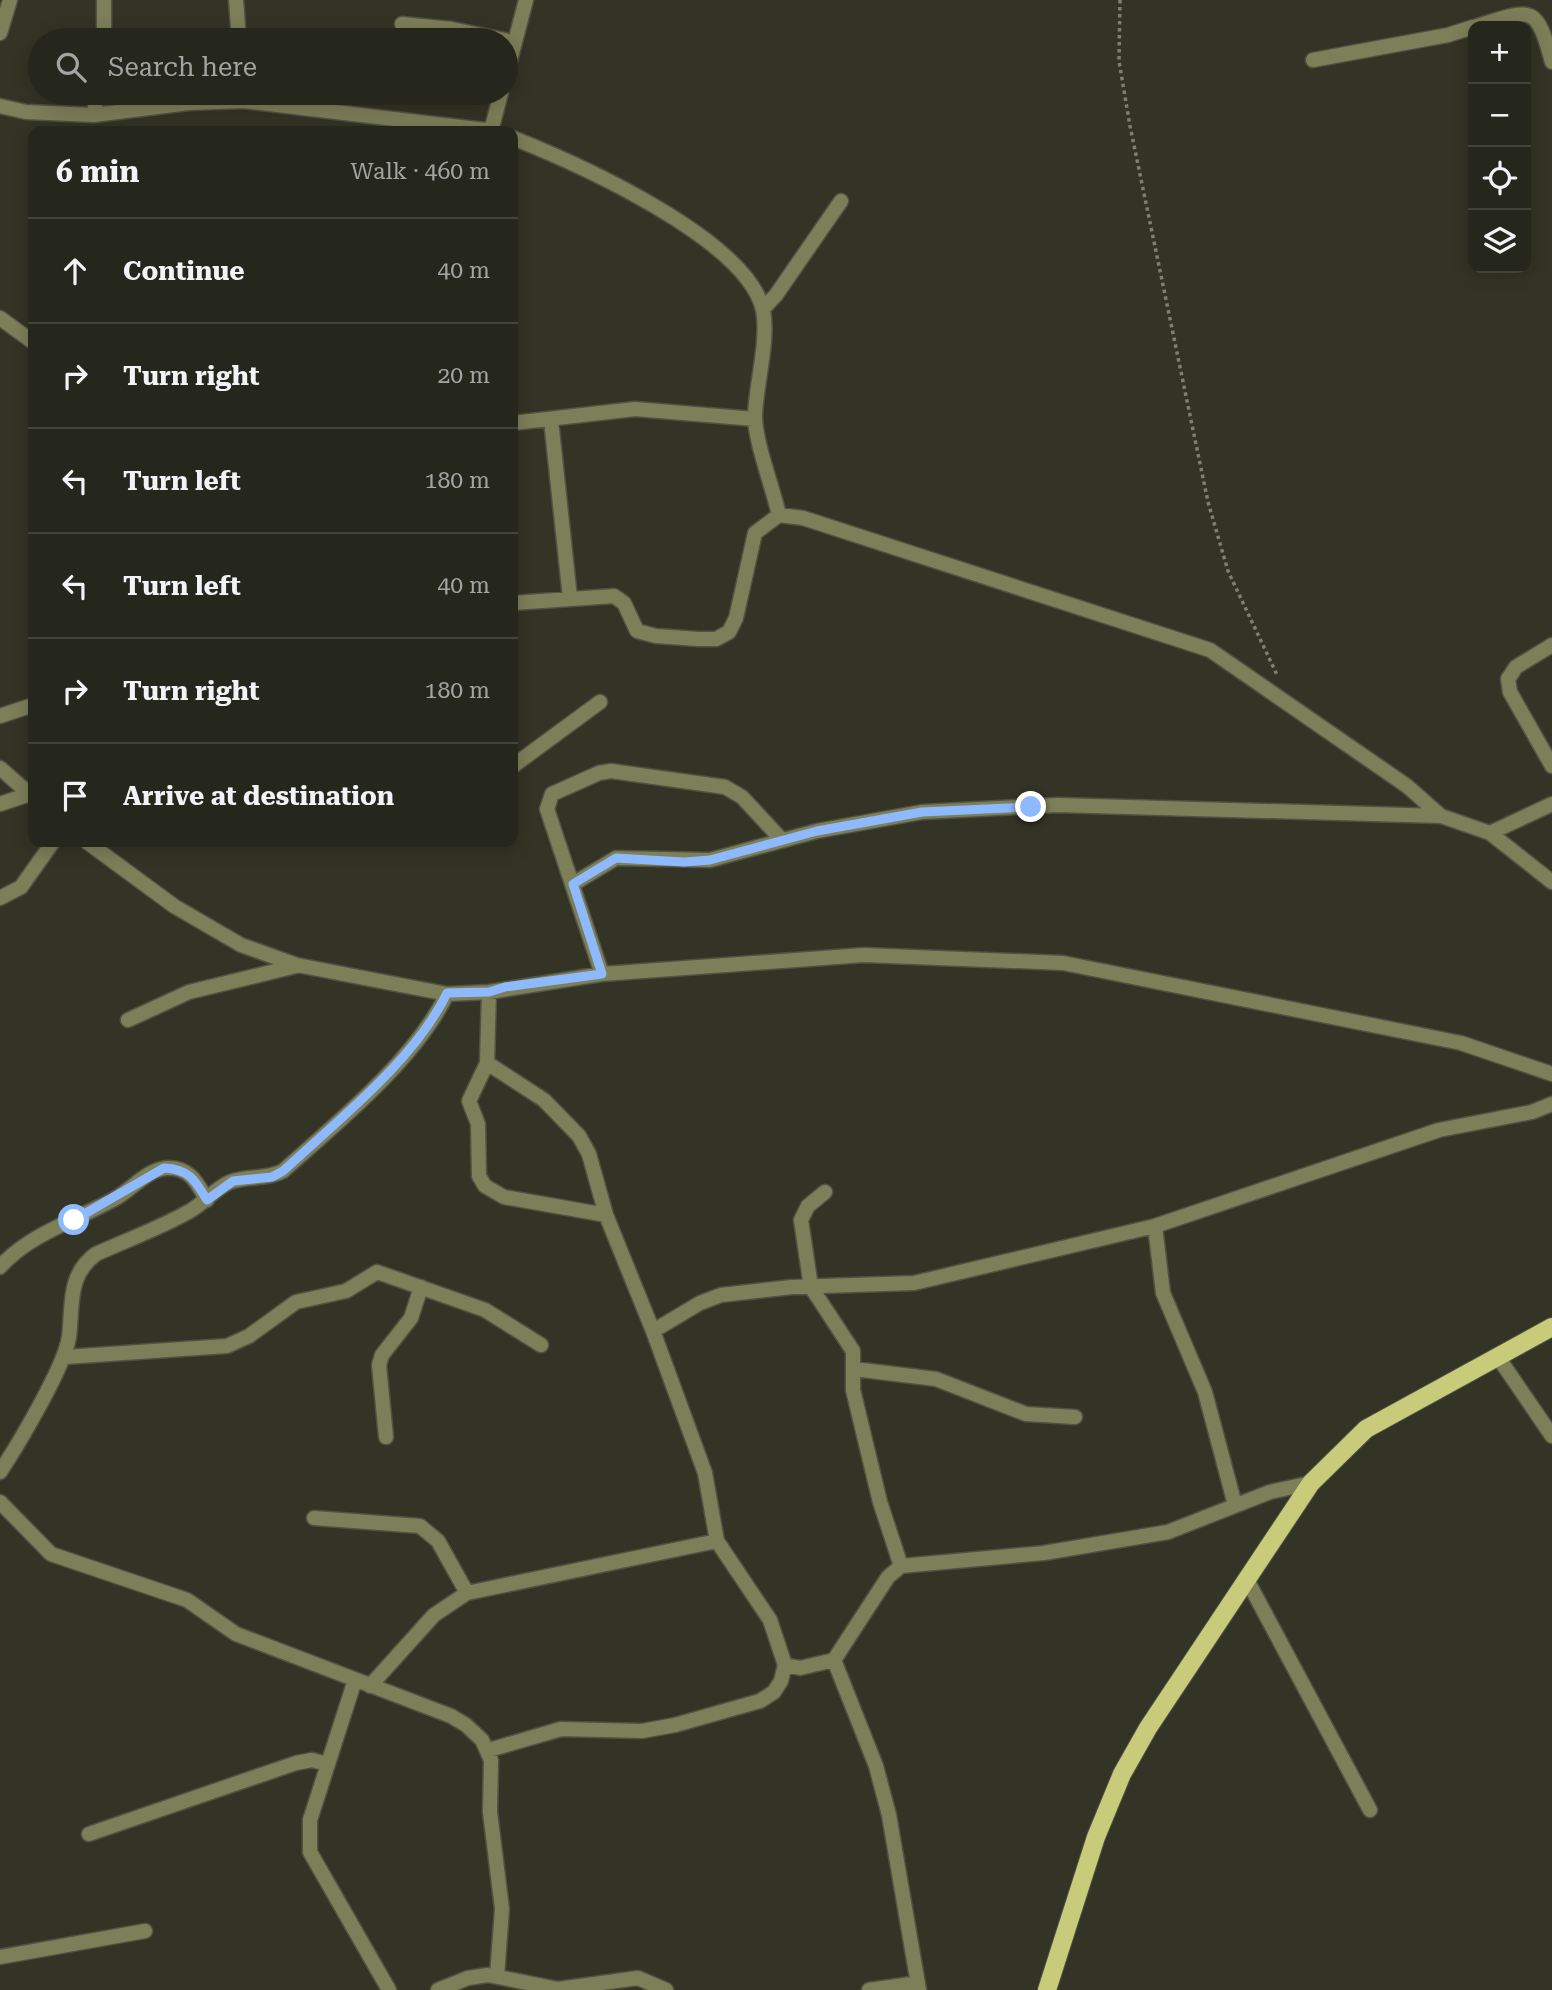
<!DOCTYPE html>
<html lang="en">
<head>
<meta charset="utf-8">
<style>
  :root { --surface:#26271c; --page:#2e2f25; --text:#f1f3f6; --muted:#a4a5a3; --line:#42443b }
  body { margin:0; font-family:"Roboto Serif",serif; background:var(--page); color:var(--text) }
  .controls { position:absolute; right:21px; top:21px; display:grid; overflow:hidden; border-radius:14px; box-shadow:0 4px 18px #0003 }
  .controls button { width:63px; height:63px; display:grid; place-items:center; padding:0; border:0; border-bottom:2px solid var(--line); background:var(--surface); color:var(--text); font:35px sans-serif }
  .stop { position:absolute; width:21px; height:21px; margin:-16px; border:5px solid #8eb9fc; border-radius:50%; background:#fff }
  .stop.end { background:#8eb9fc; border-color:#fff; box-shadow:0 2px 7px #0008 }
  .list { margin:0; padding:0; list-style:none }
  h2 { display:flex; justify-content:space-between; align-items:center; height:91px; margin:0; padding:0 28px; font-size:30px }
  h2 small { font-size:23px; font-weight:400; color:var(--muted) }
  .list li { display:grid; grid-template-columns:46px 1fr auto; gap:21px; align-items:center; box-sizing:border-box; height:105px; padding:0 28px; border-top:2px solid var(--line) }
  .list b { display:block; font-size:26px; white-space:nowrap }
  .list em { font-size:23px; font-style:normal; color:var(--muted) }
  .icon { flex:none; width:38px; height:38px; fill:none; stroke:currentColor; stroke-width:2; stroke-linecap:round; stroke-linejoin:round }
  .map { position:relative; flex:none; width:1552px; height:1990px; overflow:hidden }
  .search { position:absolute; background:var(--surface); box-shadow:0 4px 18px #0003; left:28px; top:28px; width:490px; height:77px; display:flex; align-items:center; gap:18px; box-sizing:border-box; padding:0 24px; border-radius:38px; color:var(--muted); font-size:26px }
  .panel { position:absolute; background:var(--surface); box-shadow:0 4px 18px #0003; left:28px; top:126px; width:490px; height:721px; border-radius:14px }
  .map>svg:first-child { display:block }
  .lines { fill:none; stroke-linecap:round; stroke-linejoin:round }
  .minor-casing { stroke:#515244; stroke-width:17 }
  .primary-casing { stroke:#515244; stroke-width:20 }
  .path { stroke:#7e7f73; stroke-width:3.5; stroke-dasharray:3.5 3.5; stroke-linecap:butt }
  .minor { stroke:#7d7f59; stroke-width:14 }
  .primary { stroke:#c8cc7a; stroke-width:18 }
  .route { stroke:#8eb9fc; stroke-width:9 }
</style>
</head>
<body>
<div class="map">
<svg width="1552" height="1990" viewBox="0 0 1552 1990">
  <rect width="100%" height="100%" fill="#333425"/>
  <g class="lines">
    <defs>
      <path id="minor" d="M104,0V40
        M236,0L239,40
        M402,24L452,29L505,40
        M1477,26C1532,9 1536,3 1552,62
        M0,33L10,0
        M1313,60L1448,35L1473,27
        M506,76L526,0
        M0,106L26,112L94,115L189,103L244,101L494,131
        M94,115L97,93
        M491,131L501,93
        M513,138C576,163 747,239 763,310C769,340 756,384 755,416C755,442 773,488 779,515
        M763,309L776,295L841,201
        M0,318L33,342
        M551,420L570,598
        M513,423L635,409L755,419
        M513,603L614,596L624,603L637,631L656,636L698,639H716L729,632L736,618L755,533L779,515L803,518L1210,650L1407,786L1441,816
        M1552,645L1516,667L1508,679L1510,692L1552,766
        M0,716L33,705
        M513,766L600,702
        M0,768L33,797
        M0,804L30,794
        M1490,833L1552,804
        M87,842L174,906L241,945L297,965L447,994L489,992L602,974L864,955L1063,963L1461,1043L1552,1074
        M573,884L616,858L710,860L817,831L922,812L1058,805L1441,816L1490,833L1552,882
        M0,898L21,887L53,842
        M602,974L547,809L552,794L599,773L611,771L725,787L742,797L782,840
        M489,992L487,1063L469,1101L478,1124L479,1176L485,1186L504,1197L606,1215
        M128,1020L189,992L296,966
        M487,1063L544,1100L579,1136L589,1154L606,1215L653,1331L705,1473L717,1541L770,1620L785,1665L800,1668L834,1660L888,1577L901,1566L1044,1553L1168,1532L1270,1492L1311,1483
        M825,1192L808,1206L801,1220L811,1287L853,1351V1390L880,1502L901,1566
        M1155,1226L1163,1293L1205,1392L1235,1505
        M0,1267C29,1234 79,1219 116,1198C132,1189 148,1169 167,1168C190,1167 197,1183 207,1200
        M653,1331L700,1303L721,1295L792,1287L914,1283L1155,1226L1439,1130L1532,1112L1552,1104
        M65,1357L227,1346L249,1336L296,1302L346,1291L377,1272L485,1310L541,1345
        M1498,1357L1552,1436
        M854,1369L936,1379L1026,1414L1075,1417
        M386,1437L379,1365L382,1355L411,1318L421,1287
        M0,1472C18,1445 65,1366 69,1337C73,1305 67,1275 96,1254C127,1240 160,1228 190,1211C204,1203 216,1188 230,1182C248,1175 266,1180 283,1171C338,1122 415,1060 447,994
        M0,1502L51,1554L187,1600L236,1634L451,1716L466,1725L482,1740L491,1760L490,1812L502,1909L497,1976
        M314,1518L420,1526L438,1541L467,1593
        M1246,1578L1370,1810
        M834,1660L876,1766L889,1815L919,1990
        M355,1680L310,1820V1852L389,1990
        M370,1686L434,1615L467,1593L717,1541
        M489,1750L561,1729L642,1731L675,1725L760,1701L774,1692L781,1681L785,1665
        M89,1834L296,1763L312,1760L327,1764
        M0,1957L145,1931
        M438,1990L468,1978L488,1975L558,1989L638,1978L666,1990
        M869,1990L918,1983"/>
      <path id="primary" d="M1047,1990L1096,1837L1122,1774L1148,1728L1311,1483L1366,1429L1552,1327"/>
    </defs>
    <use href="#minor" class="minor-casing"/>
    <use href="#primary" class="primary-casing"/>
    <path class="path" d="M1120,0L1119,61L1130,126L1208,502L1228,571L1278,677"/>
    <use href="#minor" class="minor"/>
    <use href="#primary" class="primary"/>
  </g>
  <g class="lines">
    <path class="route" d="M74,1220L164,1168C189,1169 195,1180 207,1200L233,1181L272,1177L283,1171C337,1121 415,1060 447,993L489,992L505,987L602,974L573,884L616,858L684,862L710,860L817,831L922,812L1031,807"/>
  </g>
</svg>
<div class="controls">
<button>+</button>
<button>−</button>
<button><svg class="icon" aria-label="locate" viewBox="0 0 24 24"><circle cx="12" cy="12" r="6"/><path d="M12 2v4M12 18v4M2 12h4M18 12h4"/></svg></button>
<button><svg class="icon" aria-label="layers" viewBox="0 0 24 24"><path d="M12 4l9 5-9 5-9-5zM3 14l9 5 9-5"/></svg></button>
</div>
<div class="stop" style="left:74px;top:1220px"></div>
<div class="stop end" style="left:1031px;top:807px"></div>
<div class="search"><svg class="icon" aria-label="search" viewBox="0 0 24 24"><circle cx="10" cy="10" r="6"/><path d="M15 15l6 6"/></svg>Search here</div>
<section class="panel">
<h2>6 min<small>Walk · 460 m</small></h2>
<ul class="list">
<li><svg class="icon" aria-label="ahead" viewBox="0 0 24 24"><path d="M12 20V5M6 11l6-6 6 6"/></svg><div><b>Continue</b></div><em>40 m</em></li>
<li><svg class="icon" aria-label="right" viewBox="0 0 24 24"><path d="M7 20v-9h11M14 6l5 5-5 5"/></svg><div><b>Turn right</b></div><em>20 m</em></li>
<li><svg class="icon" aria-label="left" viewBox="0 0 24 24"><path d="M17 20v-9H6M10 6l-5 5 5 5"/></svg><div><b>Turn left</b></div><em>180 m</em></li>
<li><svg class="icon" aria-label="left" viewBox="0 0 24 24"><path d="M17 20v-9H6M10 6l-5 5 5 5"/></svg><div><b>Turn left</b></div><em>40 m</em></li>
<li><svg class="icon" aria-label="right" viewBox="0 0 24 24"><path d="M7 20v-9h11M14 6l5 5-5 5"/></svg><div><b>Turn right</b></div><em>180 m</em></li>
<li><svg class="icon" aria-label="arrive" viewBox="0 0 24 24"><path d="M6 21V4h12l-3 4 3 4H6"/></svg><div><b>Arrive at destination</b></div></li>
</ul>
</section>
</div>
</body>
</html>
